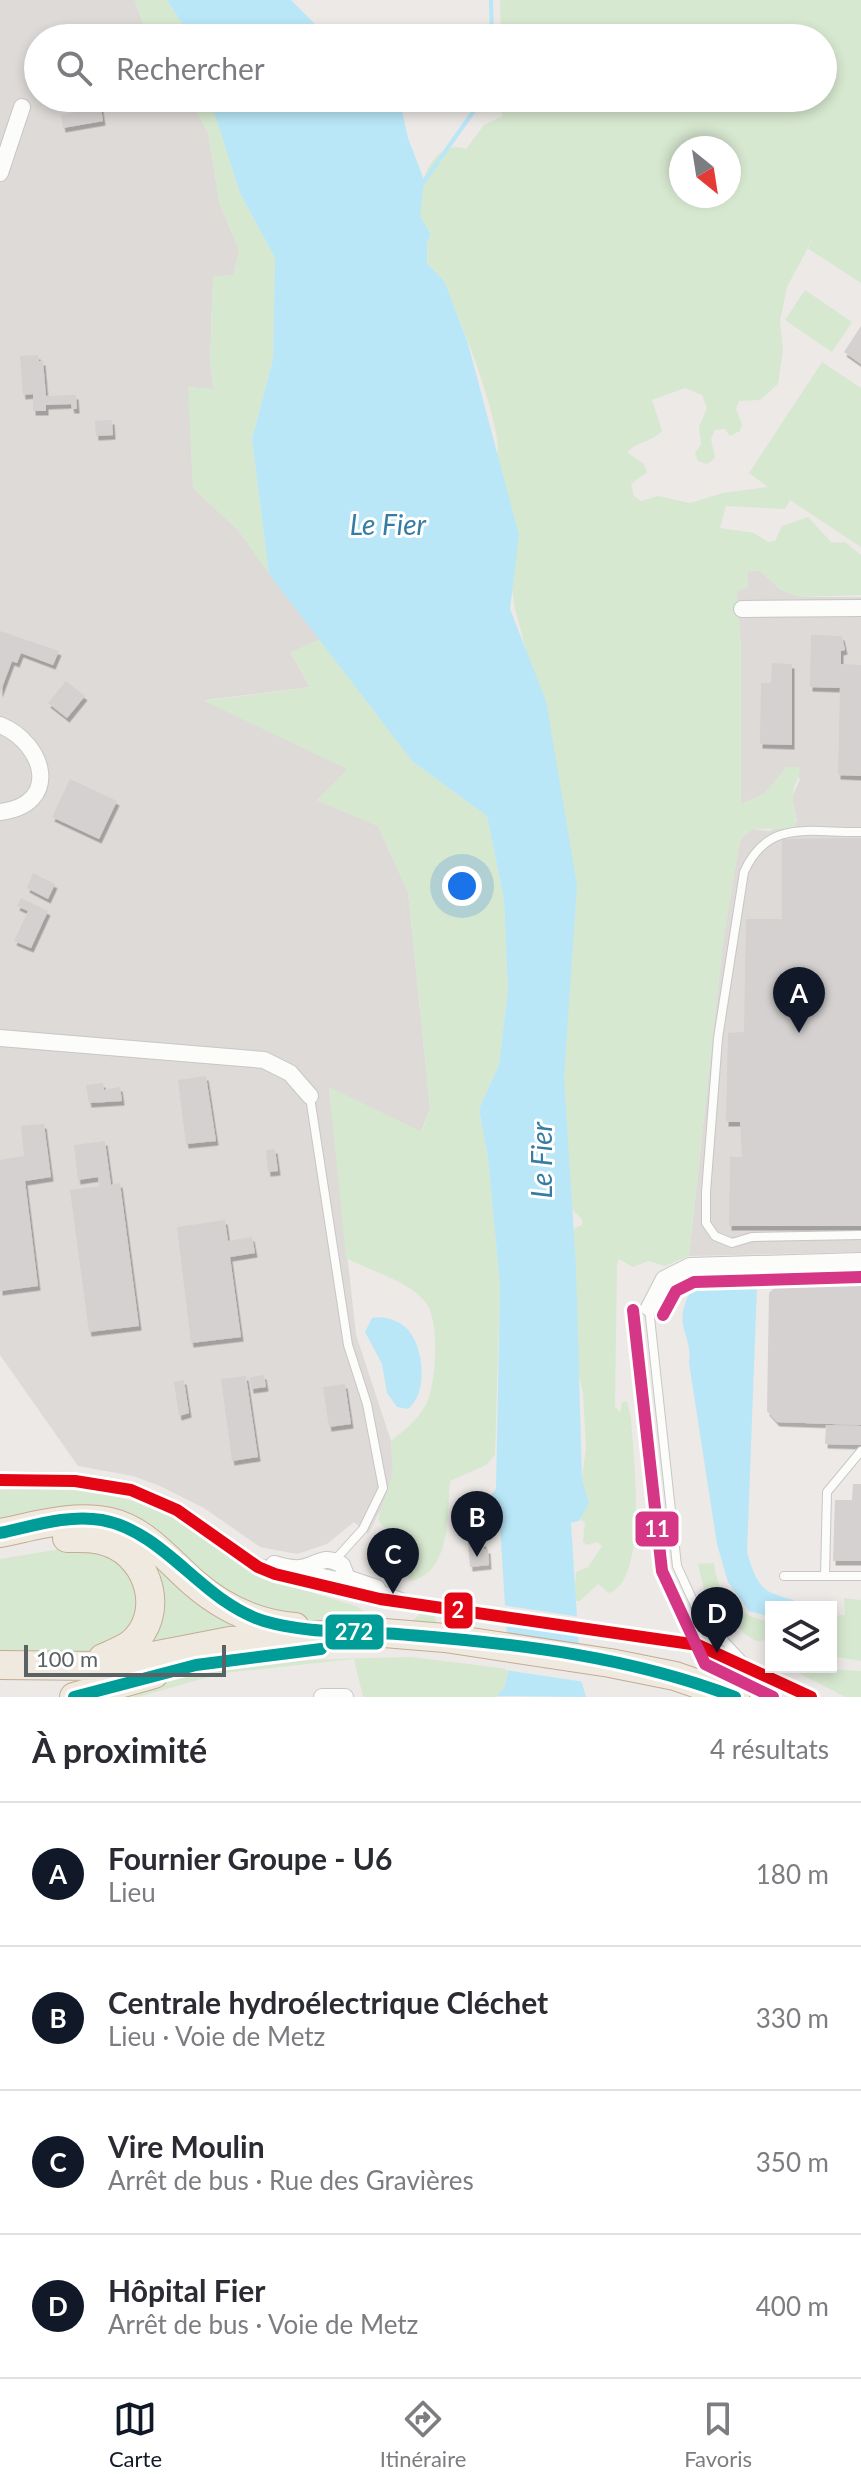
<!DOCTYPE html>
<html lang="fr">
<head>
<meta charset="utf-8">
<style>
  :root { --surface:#fff; --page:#f7f7f7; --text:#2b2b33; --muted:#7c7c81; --line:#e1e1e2; --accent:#111827 }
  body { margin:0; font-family:Lato,sans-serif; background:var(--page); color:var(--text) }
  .controls { position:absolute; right:24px; bottom:24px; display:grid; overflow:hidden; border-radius:0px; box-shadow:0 4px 12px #0003 }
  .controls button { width:72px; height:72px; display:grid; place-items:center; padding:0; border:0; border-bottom:2px solid var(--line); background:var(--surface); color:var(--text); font:40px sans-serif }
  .compass { position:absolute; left:669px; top:136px; width:72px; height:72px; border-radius:50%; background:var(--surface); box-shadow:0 4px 12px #0003; rotate:150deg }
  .scale { position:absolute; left:24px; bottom:20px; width:202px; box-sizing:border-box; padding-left:8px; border:4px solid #5b6164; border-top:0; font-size:22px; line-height:28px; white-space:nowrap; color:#5b6164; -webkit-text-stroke:6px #fff; paint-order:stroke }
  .you { position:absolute; left:462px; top:886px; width:28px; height:28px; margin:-20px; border:6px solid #fff; border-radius:50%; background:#1a73e8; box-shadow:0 0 0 12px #1a73e833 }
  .badge { display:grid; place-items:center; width:52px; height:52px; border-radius:50%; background:var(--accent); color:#fff; font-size:26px; font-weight:700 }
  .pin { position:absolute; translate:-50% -66px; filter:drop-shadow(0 2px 4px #0008) }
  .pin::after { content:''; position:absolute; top:42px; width:28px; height:24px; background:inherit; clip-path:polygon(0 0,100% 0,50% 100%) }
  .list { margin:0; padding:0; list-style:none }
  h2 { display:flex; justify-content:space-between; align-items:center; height:104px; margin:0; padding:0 32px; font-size:34px }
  h2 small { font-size:26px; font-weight:400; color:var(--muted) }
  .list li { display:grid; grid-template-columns:52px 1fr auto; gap:24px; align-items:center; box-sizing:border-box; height:144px; padding:0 32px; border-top:2px solid var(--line) }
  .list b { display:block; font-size:30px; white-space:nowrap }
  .list p { margin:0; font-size:26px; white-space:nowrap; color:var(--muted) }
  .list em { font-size:26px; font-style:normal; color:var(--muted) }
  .icon { flex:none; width:44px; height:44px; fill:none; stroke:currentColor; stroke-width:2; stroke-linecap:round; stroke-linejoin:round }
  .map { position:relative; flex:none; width:861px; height:1697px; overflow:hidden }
  .search { position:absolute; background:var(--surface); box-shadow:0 4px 12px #0003; left:24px; right:24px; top:24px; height:88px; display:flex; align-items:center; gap:20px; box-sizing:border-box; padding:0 28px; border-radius:44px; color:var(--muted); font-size:30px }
  .sheet { height:680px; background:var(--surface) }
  nav { display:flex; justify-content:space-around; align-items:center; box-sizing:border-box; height:112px; border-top:2px solid var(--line); background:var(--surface); font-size:22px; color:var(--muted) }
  nav a { display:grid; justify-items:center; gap:4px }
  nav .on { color:var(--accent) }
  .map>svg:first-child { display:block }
  .industrial { fill:#dddad7 }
  .green { fill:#d7e8d0; fill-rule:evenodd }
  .water { fill:#b9e7f8 }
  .pier { fill:#ece9e6 }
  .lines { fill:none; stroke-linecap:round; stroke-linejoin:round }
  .stream { stroke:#b9e7f8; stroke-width:4 }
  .building { fill:#d4d1d0; filter:url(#shadow) }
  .lane-casing { stroke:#c7c7c7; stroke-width:10 }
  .street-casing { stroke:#c7c7c7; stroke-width:18 }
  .highway-casing { stroke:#c4ac93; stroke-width:30 }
  .lane { stroke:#fcfcfb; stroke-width:8 }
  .street { stroke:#fcfcfb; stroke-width:16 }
  .highway { stroke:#efe9e0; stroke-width:28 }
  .bus-1-casing { stroke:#fff; stroke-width:18 }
  .bus-2-casing { stroke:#fff; stroke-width:18 }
  .bus-3-casing { stroke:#fff; stroke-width:18 }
  .bus-1 { stroke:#009c98; stroke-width:12 }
  .bus-2 { stroke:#e30513; stroke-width:12 }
  .bus-3 { stroke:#d53685; stroke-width:12 }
  .labels { text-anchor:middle; stroke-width:6; stroke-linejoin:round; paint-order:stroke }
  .water-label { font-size:28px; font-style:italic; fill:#377da3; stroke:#fff }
  .line-badge { stroke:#fff; stroke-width:3 }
  .badge-label { font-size:22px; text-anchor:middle; font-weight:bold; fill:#fff }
</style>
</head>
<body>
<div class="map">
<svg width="861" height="1697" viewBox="0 0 861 1697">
  <defs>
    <filter id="shadow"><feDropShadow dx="2.5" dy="4.5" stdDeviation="0" flood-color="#0004"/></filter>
  </defs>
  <rect width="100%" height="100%" fill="#ece9e6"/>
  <path class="industrial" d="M0,0H135L143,24L153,38H38V98H189L208,133L220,205L239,249L234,275L213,277L210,362L214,390L189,387L193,488L238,530L320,639L291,653L310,687L206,700L348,769L317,800L378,826L408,892L430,1108L421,1132L329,1088L356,1335L391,1441L393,1471L387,1498L368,1534L354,1522L327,1544L297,1554L260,1547L204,1508L160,1486L133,1476L78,1466L0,1355Z
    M748,571H760L781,590L800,597H861V1252L689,1256L723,941L740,840L752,829L769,831L797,821L792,797L800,779L787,767L764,794L741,804V643L736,605L737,590L748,587Z"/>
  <path class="green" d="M135,0H167L182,23L183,38H153L143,24Z
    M500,0H861V283L807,248L816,233L787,287L780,321L783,351L778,384L760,400L739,401L736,409L742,424L740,431L730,436L725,429L715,430L711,439L715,458L707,464L698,461L695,453L701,444L699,427L707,408L702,395L685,388L652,400L662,431C652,442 638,441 627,452L644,464L647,472L631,484L634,496L641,501L658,496L690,503L723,493L768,487L749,473L822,362L861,388V547L790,500L785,509L726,506L720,528L754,533L768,542L775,541L782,526L808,517L832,543L845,542L861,555V595L800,597L781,590L760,571L748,572V588L737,591L741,643V804L764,794L787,767H800C800,779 794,783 793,794C791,806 799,816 795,829H752L740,840L723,941L689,1256L665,1266L648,1261L633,1267L619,1259L617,1265L615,1406L620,1413L622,1402L627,1401L631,1418C633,1452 649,1580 609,1593L598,1584L580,1601H574L576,1572L588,1567L602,1546L597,1542L586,1545L583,1541L585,1523L577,1516L586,1447L583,1393L575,1359L569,1239L575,1228L582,1225V1219L569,1206L528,658L515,609L494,467C495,461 498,454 498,448C498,416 451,281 427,263V242L431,235C428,230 423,224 421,218C413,192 432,137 466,149L484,125L502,116L501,98H823V38H501ZM681,148H729V196H681Z
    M189,98H210L215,104L240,193L275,258L273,359L252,439L269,574L238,530L193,488L188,387L214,389L210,362L213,276L234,275L239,249L220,205L208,133Z
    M805,290L852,322L832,352L785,320Z
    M320,639L413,762L487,816L504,900L508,989L499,1065L479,1109L488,1158L500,1285L495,1455L486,1465L450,1481C447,1513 452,1574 409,1581L403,1550L378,1520L393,1471L391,1441C405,1430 421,1417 428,1400C436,1379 440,1322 426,1303C410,1281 370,1271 346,1258L329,1087L422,1132L430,1108L408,892L378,826L317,800L347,769L204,701L310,687L291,652Z
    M0,1490H85L148,1504L188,1527L254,1575L356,1606L377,1620L410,1623L421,1613L434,1616L439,1629L299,1621L253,1614L77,1507H57L0,1519Z
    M117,1532L247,1626L128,1655L154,1629Z
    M73,1547C148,1555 165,1635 88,1653L0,1651V1559Z
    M714,1563C718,1598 737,1616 771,1622V1640L756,1641L745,1634L704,1590L698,1564Z
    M844,1598L861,1600V1661L831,1656V1616L845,1615Z
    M410,1657L509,1669L504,1688L497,1697H363L354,1659L223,1673L138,1697H107C144,1687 182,1676 220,1669C282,1659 347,1659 410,1657Z
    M787,1667L861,1671V1697H845Z"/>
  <path class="water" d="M167,0H291L329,38H183L182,23Z
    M210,98H399L408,138L424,180L420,216L431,235L427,242V263L444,281L467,340L519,535L510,609L546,701L577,885L564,1078L576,1266L582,1480L589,1503L579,1521L571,1523L581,1680L586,1697L497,1696L504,1688L509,1669L500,1525L497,1530L488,1531L487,1500L496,1489L500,1285L488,1158L479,1109L499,1065L508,989L504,900L487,816L413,762L269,574L252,439L273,359L275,258L240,193Z
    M757,1287L747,1552C761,1602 770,1589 812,1607H771V1617L749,1611L728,1582L717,1544L689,1363C693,1332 671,1329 691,1290Z
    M382,1317C390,1319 399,1321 405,1327C424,1343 429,1393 408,1409L397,1407L387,1393L382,1364L365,1332L372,1318Z"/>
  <path class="pier" d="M502,1605L581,1617L582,1634L503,1623Z
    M504,1638L583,1650L585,1682L505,1670Z"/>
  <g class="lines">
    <path class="stream" d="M491,0L492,38
      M420,187L483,98"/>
  </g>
  <path class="building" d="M100,102L103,121L63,128L61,115L95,108L94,103Z
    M861,326V364L844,352Z
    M38,355L39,361H43L46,396L76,395L77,409H72L71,404L46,405V411H33V394L23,395L20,356Z
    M112,420L113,435L96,436L95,421Z
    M0,631L59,651L53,665L21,653L17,663L12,661L0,693Z
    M811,635L842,636L845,650L841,651V664L861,665V776L838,775L840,688L810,687Z
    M772,663L792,664V745L760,744L761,683H771Z
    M66,681L85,696L67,718L48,703Z
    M70,779L117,801L99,839L52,817Z
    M861,838V1226H729L730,1157H742L740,1122H726L728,1033L744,1032L746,919H782V839Z
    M33,873L55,884L48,899L27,888Z
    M21,898L48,911L31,948L14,941L28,911L17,906Z
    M206,1076L216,1141L186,1144L178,1080Z
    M103,1083L104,1090L120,1087L122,1101L89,1103L86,1085Z
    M44,1124L51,1177L25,1181L38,1286L0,1291V1160L24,1156L21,1126Z
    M105,1141L111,1185L120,1183L139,1326L89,1332L70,1190L99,1186L98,1177L78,1180L74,1145Z
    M275,1149L278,1171L268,1172L266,1150Z
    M225,1220L228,1241L252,1237L255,1253L230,1257L241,1337L191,1343L177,1227Z
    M781,1281L861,1284V1425L777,1422L767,1411L769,1293Z
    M264,1375L266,1387L251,1389L250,1377Z
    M246,1376L258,1457L232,1461L221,1379Z
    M184,1380L189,1413L179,1416L174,1382Z
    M345,1384L351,1424L329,1427L323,1387Z
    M826,1425L861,1426V1445L825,1444Z
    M853,1484H861V1561H833L835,1500H852Z
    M484,1542V1549H488L489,1565L470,1567L468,1543Z"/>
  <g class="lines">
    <defs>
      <path id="lane" d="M861,832C810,833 768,818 744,872L718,1038L706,1192V1223L715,1236L732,1243L752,1237L861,1235
        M310,1097L348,1345L367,1404L383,1488L363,1529L335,1560
        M649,1308L677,1566L699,1614L745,1663
        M308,1570L346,1578
        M784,1576H861
        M825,1576L827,1492L861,1451
        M377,1588L404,1598
        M380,1599L698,1645L811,1697"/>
      <path id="street" d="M0,173L22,107
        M742,609L861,608
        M0,725C46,744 61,805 0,812
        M0,1038L264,1060L290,1073L310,1096
        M649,1308L664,1279L690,1266L861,1261
        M0,1480L75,1481L131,1490L177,1510L258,1567L380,1599
        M274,1564C281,1566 292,1569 300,1568C317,1566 323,1553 342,1565L347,1578
        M347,1578L377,1588
        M322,1697H345"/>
      <path id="highway" d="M0,1533C36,1526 73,1514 110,1522C145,1530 169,1561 194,1583C223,1608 257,1624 295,1627
        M67,1538C82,1538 97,1537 110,1543C150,1558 166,1615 131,1644C123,1650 112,1654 103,1658
        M0,1665L101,1666L230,1641L372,1632L445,1638L610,1663L675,1676L735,1697
        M74,1697L154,1674"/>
    </defs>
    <use href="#lane" class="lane-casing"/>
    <use href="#street" class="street-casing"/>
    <use href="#highway" class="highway-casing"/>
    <use href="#lane" class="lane"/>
    <use href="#street" class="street"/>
    <use href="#highway" class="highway"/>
    <defs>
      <path id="bus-1" d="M0,1533C33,1526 68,1514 102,1520C166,1532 202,1602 264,1621C311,1635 361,1630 409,1635C520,1644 631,1657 735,1697
        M74,1697L196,1665L321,1649"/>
      <path id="bus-2" d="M0,1480L75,1481L131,1490L177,1510L258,1567L275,1574L380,1599L698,1645L811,1697"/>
      <path id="bus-3" d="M633,1310L662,1571L705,1664L773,1697
        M663,1315L676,1291L694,1282L861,1277"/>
    </defs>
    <use href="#bus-1" class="bus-1-casing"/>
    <use href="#bus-2" class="bus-2-casing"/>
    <use href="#bus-3" class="bus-3-casing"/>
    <use href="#bus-1" class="bus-1"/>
    <use href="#bus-2" class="bus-2"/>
    <use href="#bus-3" class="bus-3"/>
  </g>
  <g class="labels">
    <g class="water-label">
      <text x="388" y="535">Le Fier</text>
      <text transform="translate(542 1160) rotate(-90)" y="10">Le Fier</text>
    </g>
  </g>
  <g class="line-badge">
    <rect x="634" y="1510" width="46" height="38" rx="8" fill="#d53685"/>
    <rect x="443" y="1591" width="31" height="39" rx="8" fill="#e30513"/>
    <rect x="324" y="1613" width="61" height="38" rx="8" fill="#009c98"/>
  </g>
  <g class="badge-label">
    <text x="657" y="1537">11</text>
    <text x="458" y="1618">2</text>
    <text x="354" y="1640">272</text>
  </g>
</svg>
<div class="controls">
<button><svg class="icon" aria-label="layers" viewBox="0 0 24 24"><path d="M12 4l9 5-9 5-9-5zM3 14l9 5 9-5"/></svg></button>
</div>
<svg class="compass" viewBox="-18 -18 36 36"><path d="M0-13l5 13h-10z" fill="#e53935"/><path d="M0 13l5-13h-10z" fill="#7c7c81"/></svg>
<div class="scale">100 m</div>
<div class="you"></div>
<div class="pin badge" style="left:799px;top:1033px">A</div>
<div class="pin badge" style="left:477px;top:1557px">B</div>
<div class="pin badge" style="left:393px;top:1594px">C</div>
<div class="pin badge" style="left:717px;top:1653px">D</div>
<div class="search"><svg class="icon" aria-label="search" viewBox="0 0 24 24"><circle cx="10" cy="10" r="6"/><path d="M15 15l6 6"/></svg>Rechercher</div>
</div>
<section class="sheet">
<h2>À proximité<small>4 résultats</small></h2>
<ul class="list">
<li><span class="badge">A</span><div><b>Fournier Groupe - U6</b><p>Lieu</p></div><em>180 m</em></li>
<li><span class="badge">B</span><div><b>Centrale hydroélectrique Cléchet</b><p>Lieu · Voie de Metz</p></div><em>330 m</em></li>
<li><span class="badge">C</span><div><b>Vire Moulin</b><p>Arrêt de bus · Rue des Gravières</p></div><em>350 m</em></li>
<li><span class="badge">D</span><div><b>Hôpital Fier</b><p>Arrêt de bus · Voie de Metz</p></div><em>400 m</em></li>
</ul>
</section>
<nav>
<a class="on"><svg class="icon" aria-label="map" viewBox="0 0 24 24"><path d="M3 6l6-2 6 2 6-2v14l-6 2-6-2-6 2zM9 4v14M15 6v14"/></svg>Carte</a>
<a><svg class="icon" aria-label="directions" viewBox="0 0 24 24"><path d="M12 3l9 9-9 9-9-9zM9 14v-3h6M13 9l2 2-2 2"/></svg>Itinéraire</a>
<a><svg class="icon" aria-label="saved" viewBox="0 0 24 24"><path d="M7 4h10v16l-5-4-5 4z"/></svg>Favoris</a>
</nav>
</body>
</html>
